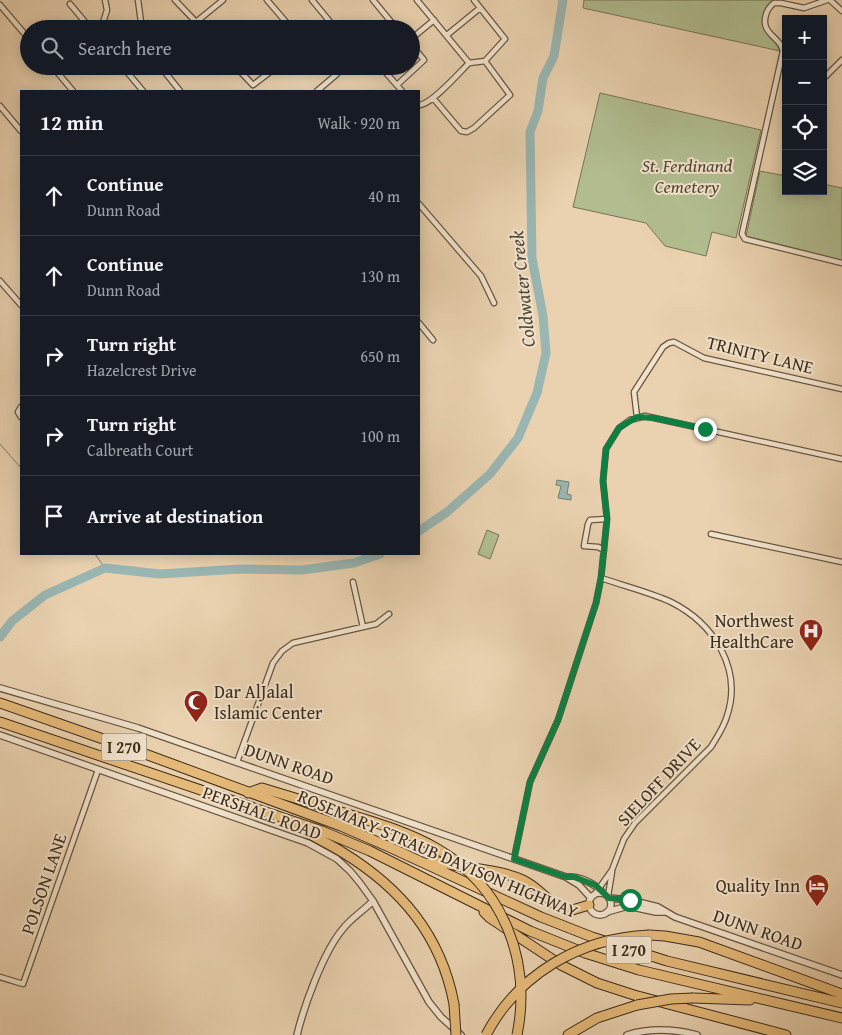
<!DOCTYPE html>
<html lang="en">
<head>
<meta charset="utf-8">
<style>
  :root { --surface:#171b24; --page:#242831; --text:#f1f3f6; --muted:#9ea1a6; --line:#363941 }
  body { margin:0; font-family:"Gentium Book Plus",serif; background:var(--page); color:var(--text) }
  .controls { position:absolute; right:15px; top:15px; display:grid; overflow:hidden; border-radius:0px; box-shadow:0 2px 12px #0003 }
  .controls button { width:45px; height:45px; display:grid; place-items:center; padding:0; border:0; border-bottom:1px solid var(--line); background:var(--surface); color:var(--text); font:25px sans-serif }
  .stop { position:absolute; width:15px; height:15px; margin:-11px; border:4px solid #0b8043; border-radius:50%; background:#fff }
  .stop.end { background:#0b8043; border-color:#fff; box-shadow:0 1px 5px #0008 }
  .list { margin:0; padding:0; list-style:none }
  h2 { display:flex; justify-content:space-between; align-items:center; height:65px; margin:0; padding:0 20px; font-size:21px }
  h2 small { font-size:16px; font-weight:400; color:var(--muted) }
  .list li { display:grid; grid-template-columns:32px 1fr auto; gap:15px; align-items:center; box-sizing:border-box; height:80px; padding:0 20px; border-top:1px solid var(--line) }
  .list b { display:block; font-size:19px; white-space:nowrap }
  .list p { margin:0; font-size:16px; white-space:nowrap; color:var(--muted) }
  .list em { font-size:16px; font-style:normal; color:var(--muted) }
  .icon { flex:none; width:28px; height:28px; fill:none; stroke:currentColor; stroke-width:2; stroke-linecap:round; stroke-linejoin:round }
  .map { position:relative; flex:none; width:842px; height:1035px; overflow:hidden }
  .search { position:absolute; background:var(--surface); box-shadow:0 2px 12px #0003; left:20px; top:20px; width:400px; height:55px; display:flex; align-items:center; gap:12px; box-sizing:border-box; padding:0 18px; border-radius:28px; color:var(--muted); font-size:19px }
  .panel { position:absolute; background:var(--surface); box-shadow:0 2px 12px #0003; left:20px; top:90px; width:400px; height:465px; border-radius:0px }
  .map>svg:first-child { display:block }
  .green { fill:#b1bd90; stroke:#777455 }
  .water { fill:#99b6b2; stroke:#747f75 }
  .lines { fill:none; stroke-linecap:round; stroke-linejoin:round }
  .stream { stroke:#747f75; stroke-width:1 }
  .river { stroke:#99b6b2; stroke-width:9 }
  .minor-casing { stroke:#685640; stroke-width:7 }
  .tertiary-casing { stroke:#685640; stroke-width:8 }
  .motorway-casing { stroke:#3d2c1a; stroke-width:11 }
  .minor { stroke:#f1e2cc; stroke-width:4.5 }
  .tertiary { stroke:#f1e2cc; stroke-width:5.5 }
  .motorway { stroke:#e5b978; stroke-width:9 }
  .motorway-bridge-casing { stroke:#3d2c1a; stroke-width:11; stroke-linecap:butt }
  .motorway-bridge { stroke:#e5b978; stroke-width:9 }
  .route { stroke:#0b8043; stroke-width:6 }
  .labels { text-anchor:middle; stroke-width:4; stroke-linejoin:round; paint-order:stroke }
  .shield { fill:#f1e2cc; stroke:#73634f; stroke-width:1 }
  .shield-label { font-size:16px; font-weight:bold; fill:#3d2c1a }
  .park-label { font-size:18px; font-style:italic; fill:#544932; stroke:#f1e2cc }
  .street-label { font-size:18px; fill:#3d2c1a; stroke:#f1e2cc }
  .poi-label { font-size:18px; fill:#3d2c1a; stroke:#f1e2cc; text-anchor:end }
  .water-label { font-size:19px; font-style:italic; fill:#4f4838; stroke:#f1e2cc }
</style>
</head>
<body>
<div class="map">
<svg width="842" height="1035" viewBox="0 0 842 1035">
  <rect width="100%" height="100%" fill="#ead2b0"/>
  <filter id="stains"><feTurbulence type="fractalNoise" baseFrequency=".004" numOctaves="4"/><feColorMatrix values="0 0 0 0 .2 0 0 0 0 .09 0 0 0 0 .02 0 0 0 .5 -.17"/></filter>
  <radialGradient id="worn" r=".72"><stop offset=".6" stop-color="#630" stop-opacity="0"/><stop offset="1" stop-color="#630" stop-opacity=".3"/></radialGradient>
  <path class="green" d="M584,0H782L781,3H774L767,12L766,27L781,44L780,51L583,8Z
    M600,93L761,130L736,238L712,232L706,256L665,246L646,223L573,207Z
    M760,171L786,176V191H823V184L842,188V263L745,241Z
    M487,530L499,535L490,559L478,554Z"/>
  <path class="water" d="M557,480L569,482L567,494L571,495V500L558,498L561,486L556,485Z"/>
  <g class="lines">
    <path class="stream" d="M0,444L21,468
      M95,554L105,568"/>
    <path class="river" d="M419,531L447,512L490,474L518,438L537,393L546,353L543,316L532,258L530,132L538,111L543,78L554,56L563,0
      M0,637L12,621L45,595L105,568L160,574L240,569L302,570L354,563L380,554"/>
    <defs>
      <path id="minor" d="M138,0L142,29
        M175,0L196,22
        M267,0L292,29
        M312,0L336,29
        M373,0L397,29
        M417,0L469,63C459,73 431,105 419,105
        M827,0L804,8L781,3H774C766,9 761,23 769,32C774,39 781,41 783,51L742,234L745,239L842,263
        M830,0L842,11
        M70,4L91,29
        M0,5L29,39
        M101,29L107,10L105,0
        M202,29L196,22L223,0
        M324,29L331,23
        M447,35L480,8
        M411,39L434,20
        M469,63L485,61L505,39L474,0
        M52,66L73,91
        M122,66L143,91
        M160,66L180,91
        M235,66L253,85L278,66
        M380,66L402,91
        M823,79L842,60
        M397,85L424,60L411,44
        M317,91L337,74L333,66
        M433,98L461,131L467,132L474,128L510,95L485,61
        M0,106L21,131
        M419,204L481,276L494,303
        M0,281L21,305
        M419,323L433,340
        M21,407L18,412L21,417
        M637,417L634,392L663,347L669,343L674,342L704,358L842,389
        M711,534L842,562
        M604,550L598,547L584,546L588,524L590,520L607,519
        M353,582L363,627
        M237,762L273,663L282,651L293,643L376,624L389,614
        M514,859L530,782L558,720L596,603L601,578L607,519L603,481L606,449L619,428L630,420L645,416L842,459
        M595,894L612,870L624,839L635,823L711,747C717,737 724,727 727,716C743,668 713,623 671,602C649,592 624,586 601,578
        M608,896L612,872
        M0,977L23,984L98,770"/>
      <path id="tertiary" d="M0,688L138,728L566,877L579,885L591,898
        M0,735L308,843L337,859L350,871L360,883L373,901L429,1002L441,1017L461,1035
        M566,877C580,876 594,883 603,893
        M589 904a11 11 0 1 1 22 0a11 11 0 1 1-22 0Z
        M609,898L630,900L658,907L675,917L842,975
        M607,912L628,906L656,912H665
        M297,1035C304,1006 323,953 342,930C350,919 363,911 373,901
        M627,1035C650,1028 674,1029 697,1035"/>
      <path id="motorway" d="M0,703L126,747L341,826L387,846L541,917L592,937L667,961L842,1003
        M0,722L322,831L370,851L530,931L585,953L639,970L842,1018
        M248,793L262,788L361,818
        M290,820C305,834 325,841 342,852C401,888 441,935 454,1004
        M427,864L435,861C464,869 496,868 523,880C540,888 551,906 569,911L589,905
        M484,912L490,918L561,965L597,983L634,995L786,1035
        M649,935L665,936L699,942L842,994
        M693,998L750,1000
        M568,1035L597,1018L637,1005"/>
    </defs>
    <use href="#minor" class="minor-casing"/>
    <use href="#tertiary" class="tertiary-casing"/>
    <use href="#motorway" class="motorway-casing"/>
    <use href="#minor" class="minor"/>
    <use href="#tertiary" class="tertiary"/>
    <use href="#motorway" class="motorway"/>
    <defs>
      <path id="motorway-bridge" d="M361,818C386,826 412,834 436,848C503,886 532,960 517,1035
        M454,1004L456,1035
        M637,1005L671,999L693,998
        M486,1035C518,974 580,938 649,935"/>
    </defs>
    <use href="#motorway-bridge" class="motorway-bridge-casing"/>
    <use href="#motorway-bridge" class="motorway-bridge"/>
  </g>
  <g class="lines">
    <path class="route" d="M630,900L609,898L595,885L574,877H566L514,859L530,782L558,720L596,603L601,578L607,519L603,481L606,449L619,428L637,417L655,418L705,429"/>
  </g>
  <defs>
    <symbol id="hospital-pin" viewBox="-11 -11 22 30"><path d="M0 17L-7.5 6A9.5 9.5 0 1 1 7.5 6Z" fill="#8f2418" stroke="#f1e2cc"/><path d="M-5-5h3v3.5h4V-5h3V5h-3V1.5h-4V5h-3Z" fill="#fff"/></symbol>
    <symbol id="mosque-pin" viewBox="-11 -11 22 30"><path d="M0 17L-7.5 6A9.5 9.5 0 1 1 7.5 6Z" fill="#8f2418" stroke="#f1e2cc"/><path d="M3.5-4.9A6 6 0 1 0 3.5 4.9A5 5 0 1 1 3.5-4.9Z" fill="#fff"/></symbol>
    <symbol id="hotel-pin" viewBox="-11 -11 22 30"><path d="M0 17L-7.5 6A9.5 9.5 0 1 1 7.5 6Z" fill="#8f2418" stroke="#f1e2cc"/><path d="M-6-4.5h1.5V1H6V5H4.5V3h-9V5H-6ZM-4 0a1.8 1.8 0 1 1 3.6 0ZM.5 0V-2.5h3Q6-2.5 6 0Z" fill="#fff"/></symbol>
  </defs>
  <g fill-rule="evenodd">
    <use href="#hospital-pin" x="797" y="617" width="28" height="38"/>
    <use href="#mosque-pin" x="182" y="688" width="28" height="38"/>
    <use href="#hotel-pin" x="803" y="872" width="28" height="38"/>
  </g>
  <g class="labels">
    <g class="shield">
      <rect x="101.5" y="733.5" width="45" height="27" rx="4"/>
      <rect x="606.5" y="936.5" width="45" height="27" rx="4"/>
    </g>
    <g class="shield-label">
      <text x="124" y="753">I 270</text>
      <text x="629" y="956">I 270</text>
    </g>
    <g class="park-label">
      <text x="687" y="172">St. Ferdinand<tspan x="687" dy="21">Cemetery</tspan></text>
    </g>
    <g class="street-label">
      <text transform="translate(760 355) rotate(14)" y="6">TRINITY LANE</text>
      <text transform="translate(289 764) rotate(19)" y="6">DUNN ROAD</text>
      <text transform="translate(659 782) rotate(-47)" y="6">SIELOFF DRIVE</text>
      <text transform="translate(262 813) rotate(20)" y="6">PERSHALL ROAD</text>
      <text transform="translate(438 854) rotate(23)" y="6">ROSEMARY STRAUB DAVISON HIGHWAY</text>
      <text transform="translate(44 884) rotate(-71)" y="6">POLSON LANE</text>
      <text transform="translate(758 930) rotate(19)" y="6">DUNN ROAD</text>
    </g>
    <g class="poi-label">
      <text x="794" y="627">Northwest<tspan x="794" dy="21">HealthCare</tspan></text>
      <text x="214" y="698" text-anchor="start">Dar AlJalal<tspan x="214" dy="21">Islamic Center</tspan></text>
      <text x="800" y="892">Quality Inn</text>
    </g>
    <g class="water-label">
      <text transform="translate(522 289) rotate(-96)" y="7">Coldwater Creek</text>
    </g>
  </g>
  <rect width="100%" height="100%" filter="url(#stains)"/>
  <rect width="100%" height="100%" fill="url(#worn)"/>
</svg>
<div class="controls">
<button>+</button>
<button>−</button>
<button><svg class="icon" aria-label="locate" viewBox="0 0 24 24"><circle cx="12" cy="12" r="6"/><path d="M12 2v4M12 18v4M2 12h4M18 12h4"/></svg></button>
<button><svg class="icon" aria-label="layers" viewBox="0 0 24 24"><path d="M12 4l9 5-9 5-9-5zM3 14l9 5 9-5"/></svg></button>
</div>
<div class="stop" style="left:630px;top:900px"></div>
<div class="stop end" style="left:705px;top:429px"></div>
<div class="search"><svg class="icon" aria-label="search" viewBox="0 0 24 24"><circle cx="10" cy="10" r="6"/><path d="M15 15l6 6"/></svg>Search here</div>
<section class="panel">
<h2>12 min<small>Walk · 920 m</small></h2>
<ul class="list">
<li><svg class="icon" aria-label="ahead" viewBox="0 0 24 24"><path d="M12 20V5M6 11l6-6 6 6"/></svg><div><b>Continue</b><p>Dunn Road</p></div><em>40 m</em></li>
<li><svg class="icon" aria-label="ahead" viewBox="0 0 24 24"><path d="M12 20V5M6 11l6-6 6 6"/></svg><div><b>Continue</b><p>Dunn Road</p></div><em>130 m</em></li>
<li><svg class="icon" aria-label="right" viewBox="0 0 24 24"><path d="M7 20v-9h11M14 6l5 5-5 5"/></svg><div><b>Turn right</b><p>Hazelcrest Drive</p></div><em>650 m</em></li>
<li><svg class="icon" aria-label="right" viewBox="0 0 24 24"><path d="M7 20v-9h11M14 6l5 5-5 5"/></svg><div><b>Turn right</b><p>Calbreath Court</p></div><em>100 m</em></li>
<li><svg class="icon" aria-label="arrive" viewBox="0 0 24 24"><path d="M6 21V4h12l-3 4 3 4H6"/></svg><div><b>Arrive at destination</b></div></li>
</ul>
</section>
</div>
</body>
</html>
